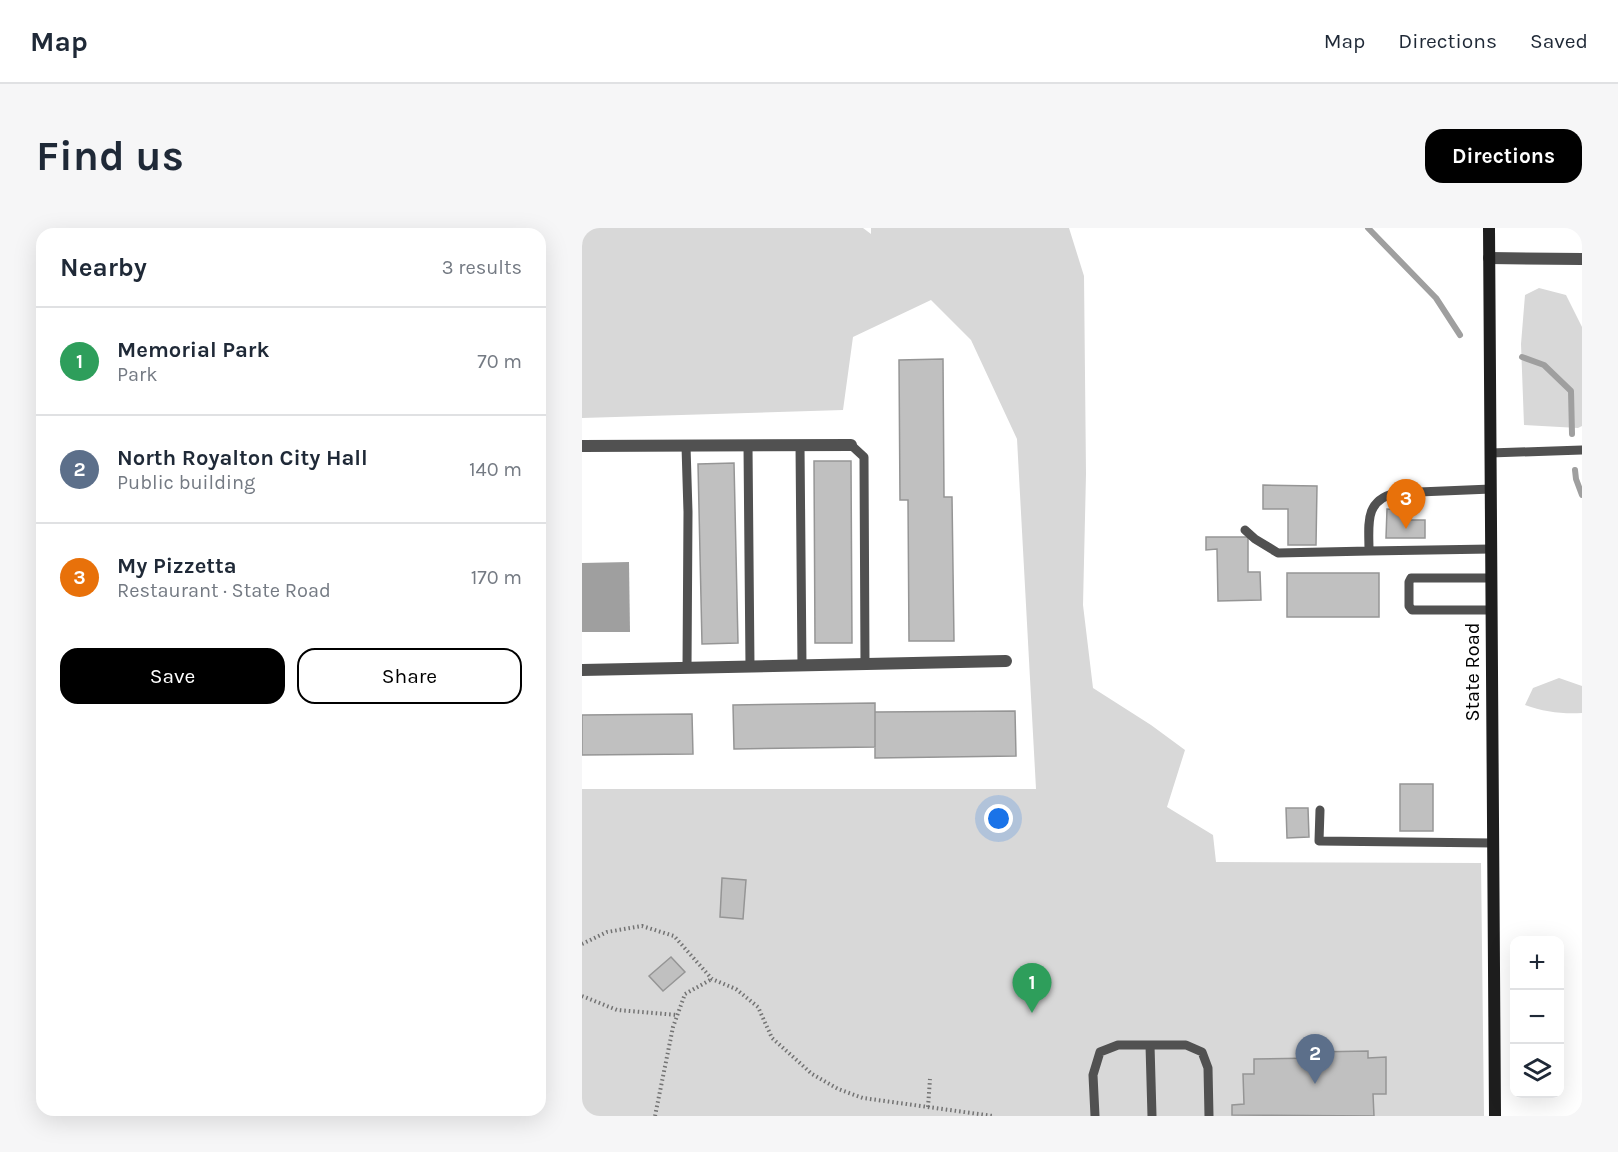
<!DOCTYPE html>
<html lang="en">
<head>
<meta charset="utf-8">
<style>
  :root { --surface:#fff; --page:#f6f6f7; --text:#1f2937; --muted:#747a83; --line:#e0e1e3; --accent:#000 }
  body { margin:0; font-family:Karla,sans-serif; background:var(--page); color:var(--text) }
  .controls { position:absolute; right:18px; bottom:18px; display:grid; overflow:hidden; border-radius:12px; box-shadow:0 6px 24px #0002 }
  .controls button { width:54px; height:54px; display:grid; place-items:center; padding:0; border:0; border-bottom:2px solid var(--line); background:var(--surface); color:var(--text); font:30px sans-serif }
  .you { position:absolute; left:417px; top:591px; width:21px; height:21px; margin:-15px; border:4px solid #fff; border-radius:50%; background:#1a73e8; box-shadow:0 0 0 9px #1a73e833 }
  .badge { display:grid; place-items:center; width:39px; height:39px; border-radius:50%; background:var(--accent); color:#fff; font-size:20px; font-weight:700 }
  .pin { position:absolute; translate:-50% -50px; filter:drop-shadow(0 2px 3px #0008) }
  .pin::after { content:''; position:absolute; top:32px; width:21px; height:18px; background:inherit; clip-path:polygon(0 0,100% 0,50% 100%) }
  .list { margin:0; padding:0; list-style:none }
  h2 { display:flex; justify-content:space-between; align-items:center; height:78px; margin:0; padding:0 24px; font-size:26px }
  h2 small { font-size:20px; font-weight:400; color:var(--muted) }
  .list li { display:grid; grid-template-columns:39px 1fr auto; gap:18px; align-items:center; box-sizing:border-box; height:108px; padding:0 24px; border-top:2px solid var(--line) }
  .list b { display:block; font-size:22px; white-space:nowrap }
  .list p { margin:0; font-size:20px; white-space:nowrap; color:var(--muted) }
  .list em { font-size:20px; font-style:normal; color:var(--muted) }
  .actions { display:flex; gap:12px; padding:18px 24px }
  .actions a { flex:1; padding:14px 0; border:2px solid var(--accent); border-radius:18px; text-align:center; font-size:21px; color:var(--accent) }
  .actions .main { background:var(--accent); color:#fff }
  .icon { flex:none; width:33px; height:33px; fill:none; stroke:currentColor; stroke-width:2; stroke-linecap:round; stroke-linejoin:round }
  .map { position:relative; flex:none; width:1000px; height:888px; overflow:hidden; border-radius:18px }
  header { display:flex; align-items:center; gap:36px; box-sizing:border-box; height:84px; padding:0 30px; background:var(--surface); border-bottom:2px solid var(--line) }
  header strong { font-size:28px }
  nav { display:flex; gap:33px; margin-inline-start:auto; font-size:21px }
  .intro { display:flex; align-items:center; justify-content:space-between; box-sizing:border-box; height:144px; padding:0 36px }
  h1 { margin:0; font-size:42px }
  .button { padding:15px 27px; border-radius:18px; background:var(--accent); color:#fff; font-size:21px; font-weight:700 }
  main { display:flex; gap:36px; padding:0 36px }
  aside { flex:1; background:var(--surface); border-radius:18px; box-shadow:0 6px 24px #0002 }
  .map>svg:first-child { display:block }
  .green { fill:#d8d8d8 }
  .water { fill:#9f9f9f }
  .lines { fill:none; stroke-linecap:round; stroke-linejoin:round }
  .stream { stroke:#9f9f9f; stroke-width:6 }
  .building { fill:#c0c0c0; stroke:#959595; stroke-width:1.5 }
  .path { stroke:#737373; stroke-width:4; stroke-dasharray:1.5 3; stroke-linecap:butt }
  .service { stroke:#515151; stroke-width:9 }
  .minor { stroke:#515151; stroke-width:12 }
  .secondary { stroke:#1e1e1e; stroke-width:12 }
  .labels { text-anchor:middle; stroke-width:5; stroke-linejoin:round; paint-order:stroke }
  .street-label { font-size:20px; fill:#000; stroke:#fff }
</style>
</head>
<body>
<header>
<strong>Map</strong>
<nav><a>Map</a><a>Directions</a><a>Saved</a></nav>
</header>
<div class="intro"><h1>Find us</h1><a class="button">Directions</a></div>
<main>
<aside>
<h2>Nearby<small>3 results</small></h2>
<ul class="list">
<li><span class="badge" style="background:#2e9e5b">1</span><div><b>Memorial Park</b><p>Park</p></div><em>70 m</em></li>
<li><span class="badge" style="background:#5c6f8a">2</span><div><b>North Royalton City Hall</b><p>Public building</p></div><em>140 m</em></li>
<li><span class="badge" style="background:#e8710a">3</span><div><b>My Pizzetta</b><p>Restaurant · State Road</p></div><em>170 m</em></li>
</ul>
<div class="actions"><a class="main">Save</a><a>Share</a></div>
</aside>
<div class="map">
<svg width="1000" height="888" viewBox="0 0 1000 888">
  <rect width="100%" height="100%" fill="#fff"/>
  <path class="green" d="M0,0H281L289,6V0H487L502,48L504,246L501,377L511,460L569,497L603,522L585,579L631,607L634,634L899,635L902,888H0V561H454L435,211L389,112L349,72L271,109L261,182L0,190Z
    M957,60L984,67L1000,99V198L996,200L942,197L939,116L943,67Z
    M977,450L1000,458V485C980,486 962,484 943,477L951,460Z"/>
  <path class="water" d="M47,334L48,404H0V335Z"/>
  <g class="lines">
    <path class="stream" d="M786,0L854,70L878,107
      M940,129L962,137L989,163L990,206
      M993,242L994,251L1000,267"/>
  </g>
  <path class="building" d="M361,131L362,269H370L372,413H327L326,272H318L317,132Z
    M232,233H269L270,415H233Z
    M152,235L156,415L120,416L116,236Z
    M681,257L735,258L734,317H706V281H681Z
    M805,281L822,282V292H843V310H804Z
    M624,309H666V344H678L679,372L636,373L635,321L624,322Z
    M705,345H797V389H705Z
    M293,475V519L152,521L151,477Z
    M433,483L434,528L293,530V484Z
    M110,486L111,526L0,527V487Z
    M818,556H851V603H818Z
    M704,580H726L727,609L705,610Z
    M140,650L164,652L161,691L138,689Z
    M89,729L103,744L81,763L67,748Z
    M786,823V830L804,829V866H791L792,888L650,887V877L662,876L661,846H672V831L733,830V824Z"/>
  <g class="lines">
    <path class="path" d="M0,716L25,704L60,698L92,708L130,751L154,761L176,779L190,810L230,846L256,861L281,870L411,888
      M0,768L35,782L95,787
      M346,879L348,851
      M73,888L91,799L103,766L130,751"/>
    <path class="service" d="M218,217L220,438
      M269,217L282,229L283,436
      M104,218L106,284L105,440
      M166,218L168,439
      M908,225L1000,222
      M909,261L813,265C782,273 787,296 787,323L909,321
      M663,302L673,311L696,325L787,323
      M909,350H829L827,354V378L830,382H910
      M738,582L737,613L911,615
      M568,817L570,888
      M513,888L511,847L518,824L536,817H604L620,824L626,840L627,888"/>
    <path class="minor" d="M907,30L1000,31
      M0,218L269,217
      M0,442L424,433"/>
    <path class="secondary" d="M907,0L913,888"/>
  </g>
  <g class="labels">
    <g class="street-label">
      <text transform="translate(890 444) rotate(-90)" y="7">State Road</text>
    </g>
  </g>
</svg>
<div class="controls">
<button>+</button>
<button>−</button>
<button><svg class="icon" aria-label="layers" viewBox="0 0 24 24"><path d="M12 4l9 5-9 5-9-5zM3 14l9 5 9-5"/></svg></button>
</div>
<div class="you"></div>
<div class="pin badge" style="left:450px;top:785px;background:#2e9e5b">1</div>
<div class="pin badge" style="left:733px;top:856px;background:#5c6f8a">2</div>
<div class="pin badge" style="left:824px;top:301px;background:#e8710a">3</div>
</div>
</main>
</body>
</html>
